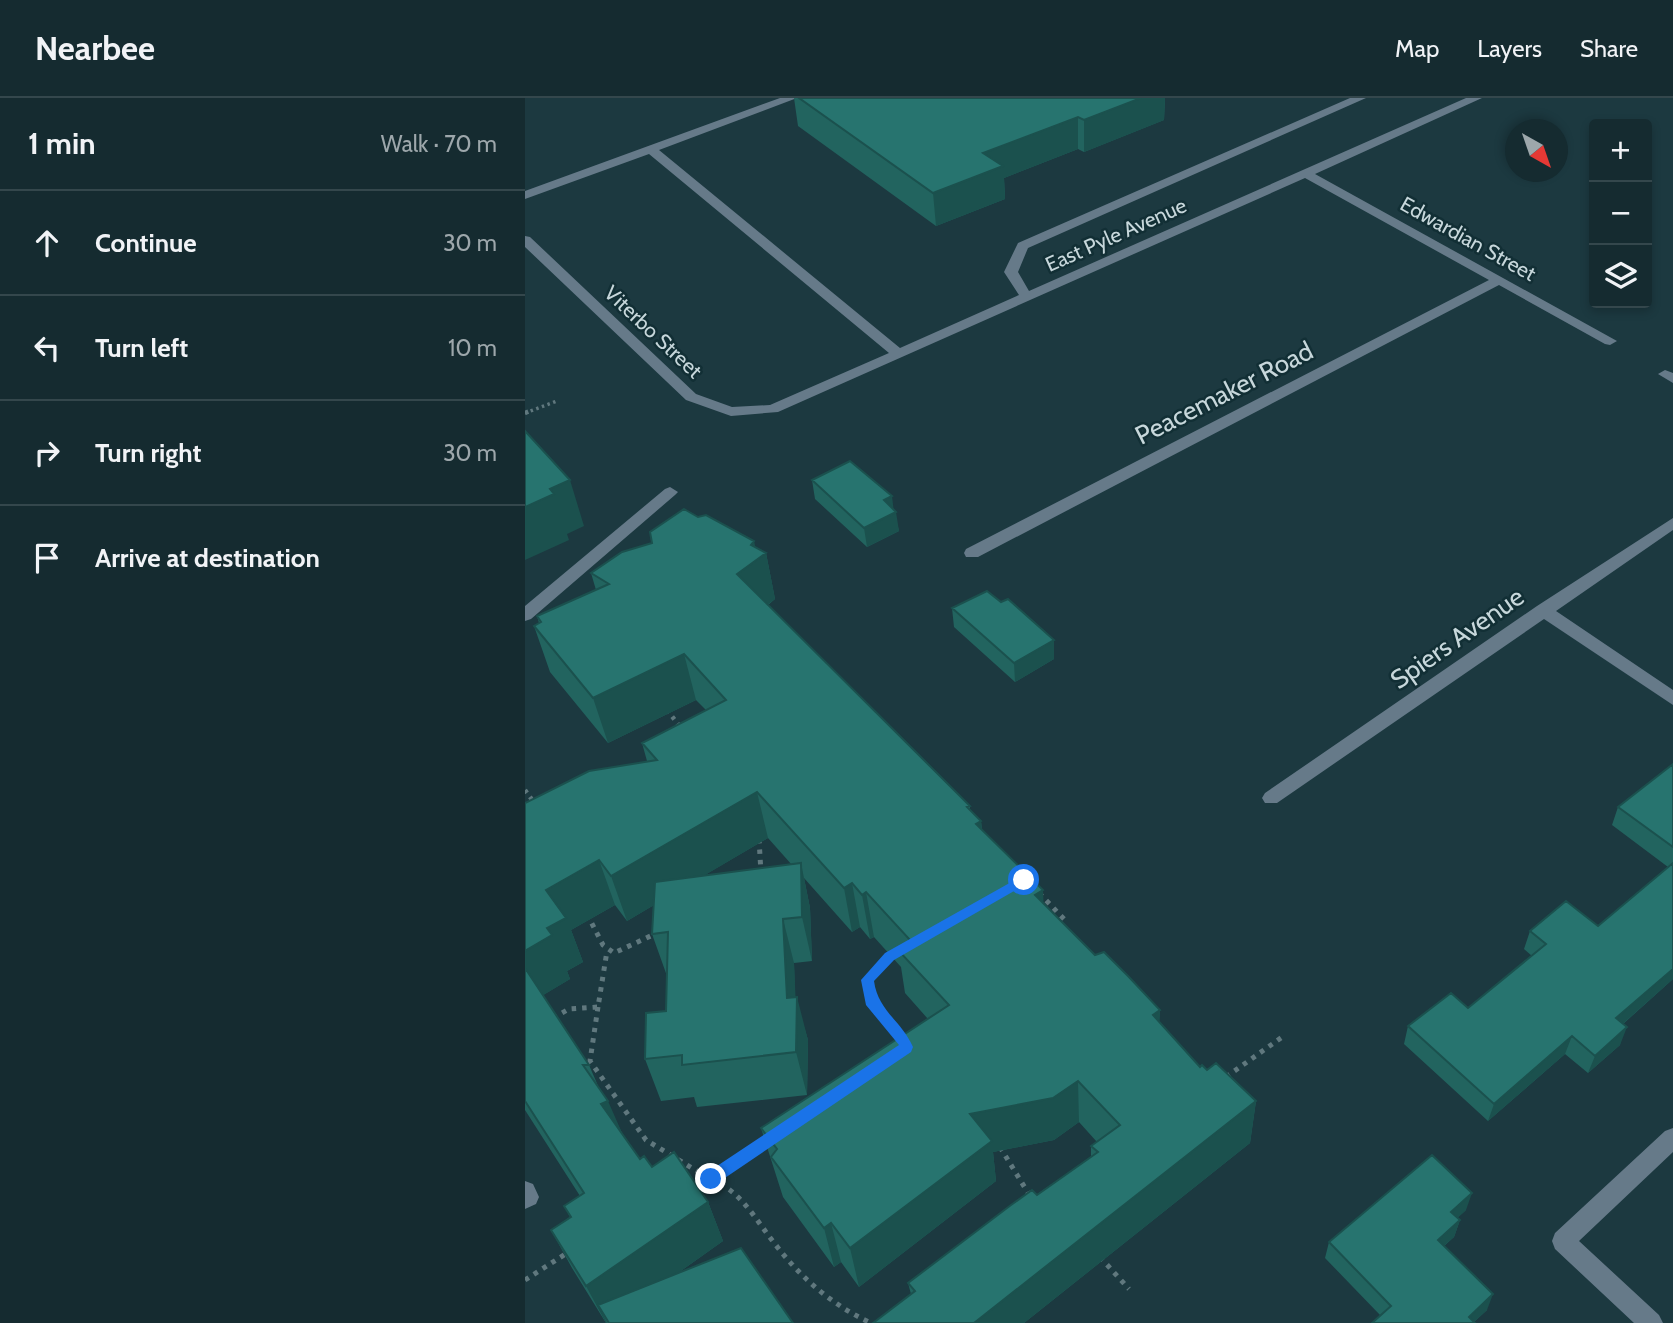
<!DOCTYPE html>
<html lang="en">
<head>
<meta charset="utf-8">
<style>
  :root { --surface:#152b30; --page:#1e3338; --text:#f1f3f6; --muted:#9da7ab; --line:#34474c }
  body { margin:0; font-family:Cabin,sans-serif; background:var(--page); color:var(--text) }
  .controls { position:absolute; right:21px; top:21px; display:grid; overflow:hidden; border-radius:7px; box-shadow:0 4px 10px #0003 }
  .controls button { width:63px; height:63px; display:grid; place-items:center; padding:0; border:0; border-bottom:2px solid var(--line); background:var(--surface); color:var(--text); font:35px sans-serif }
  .compass { position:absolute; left:980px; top:21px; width:63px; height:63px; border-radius:50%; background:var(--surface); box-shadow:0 4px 10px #0003; rotate:140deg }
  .stop { position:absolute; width:21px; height:21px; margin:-16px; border:5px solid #1a73e8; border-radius:50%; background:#fff }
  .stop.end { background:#1a73e8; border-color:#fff; box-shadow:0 2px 7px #0008 }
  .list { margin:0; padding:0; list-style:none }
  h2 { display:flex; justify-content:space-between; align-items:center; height:91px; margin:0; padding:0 28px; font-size:30px }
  h2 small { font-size:23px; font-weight:400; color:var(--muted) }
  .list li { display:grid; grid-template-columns:46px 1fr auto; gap:21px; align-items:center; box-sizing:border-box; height:105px; padding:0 28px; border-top:2px solid var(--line) }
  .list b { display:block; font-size:26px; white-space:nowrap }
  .list em { font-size:23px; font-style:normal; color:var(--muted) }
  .icon { flex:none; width:38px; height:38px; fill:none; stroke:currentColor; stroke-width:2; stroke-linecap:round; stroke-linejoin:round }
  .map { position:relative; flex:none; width:1148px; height:1225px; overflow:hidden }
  header { display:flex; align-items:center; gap:42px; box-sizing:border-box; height:98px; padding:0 35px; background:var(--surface); border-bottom:2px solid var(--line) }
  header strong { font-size:33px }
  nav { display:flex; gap:38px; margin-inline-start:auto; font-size:24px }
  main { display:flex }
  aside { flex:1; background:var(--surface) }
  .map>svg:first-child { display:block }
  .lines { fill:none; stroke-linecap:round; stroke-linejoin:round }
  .path-far2 { stroke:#60787e; stroke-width:3.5; stroke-dasharray:2.5 3.5; stroke-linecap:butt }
  .path-far1 { stroke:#60787e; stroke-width:4.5; stroke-dasharray:3.5 5; stroke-linecap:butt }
  .path { stroke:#60787e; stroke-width:5; stroke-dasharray:4.5 6; stroke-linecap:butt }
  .minor { fill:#667a89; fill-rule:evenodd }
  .wall { fill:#22645f; fill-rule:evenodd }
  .shaded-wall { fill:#1b514e }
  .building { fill:#27746f; stroke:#1b514e; stroke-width:2 }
  .route { fill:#1a73e8 }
  .labels { text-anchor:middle; stroke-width:5; stroke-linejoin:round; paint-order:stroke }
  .far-street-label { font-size:21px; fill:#c7d7db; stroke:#122f35 }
  .street-label { font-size:26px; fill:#c7d7db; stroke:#122f35 }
</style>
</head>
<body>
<header>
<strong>Nearbee</strong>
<nav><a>Map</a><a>Layers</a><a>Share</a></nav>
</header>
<main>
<aside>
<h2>1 min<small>Walk · 70 m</small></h2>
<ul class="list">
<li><svg class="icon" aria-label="ahead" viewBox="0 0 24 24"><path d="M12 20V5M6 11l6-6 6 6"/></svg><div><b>Continue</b></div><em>30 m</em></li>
<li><svg class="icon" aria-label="left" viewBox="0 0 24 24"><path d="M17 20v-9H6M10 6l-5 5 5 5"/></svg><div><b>Turn left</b></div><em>10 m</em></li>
<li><svg class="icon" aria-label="right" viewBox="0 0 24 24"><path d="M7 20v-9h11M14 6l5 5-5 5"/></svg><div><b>Turn right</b></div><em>30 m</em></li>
<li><svg class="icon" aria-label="arrive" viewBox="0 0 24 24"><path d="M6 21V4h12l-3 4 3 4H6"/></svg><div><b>Arrive at destination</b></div></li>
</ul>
</aside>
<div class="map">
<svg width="1148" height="1225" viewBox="0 0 1148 1225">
  <rect width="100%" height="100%" fill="#1c3940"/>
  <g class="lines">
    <path class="path-far2" d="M0,315L32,303"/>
    <path class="path-far1" d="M0,315L5,313
      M142,612L156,630
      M0,692L10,706"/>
    <path class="path" d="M234,741L236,775
      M514,795L539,821
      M62,816L78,847L89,855L132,835
      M369,856L343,882L345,903L378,942
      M73,909L65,963L121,1042L185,1081L243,1042
      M28,920L44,911L73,909L82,853
      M701,979L760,937
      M475,1049L505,1098
      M186,1081C217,1094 230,1121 250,1146C276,1180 307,1207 346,1225
      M575,1159L604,1191
      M0,1182L42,1155"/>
    <path class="minor" d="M255,0H272L134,52L375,250L494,197L479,174L493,145L825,0H841L503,150L493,174L504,193L941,0H957L790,76L1092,243L1085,247L1080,246L974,187L453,459H441L439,455L441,451L964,182L780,80L253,314L206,318L161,302L0,149V138L5,139L171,296L207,309L245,307L364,255L124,56L0,101V93Z
      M1140,272L1148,275V285L1133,276Z
      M145,389L153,394L150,397L6,521L0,523V508L140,391Z
      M1148,420V432L1031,513L1148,592V607L1019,521L752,705H740L737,700L740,695L1012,508Z
      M1148,1030V1054L1054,1143L1134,1217L1138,1225H1109L1030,1151L1027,1143L1030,1135L1140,1033Z
      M0,1083L8,1086L14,1099L11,1106L0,1111Z"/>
  </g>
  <path class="wall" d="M269,0H640L639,22L559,54L553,51L479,80L480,101L411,128L273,28Z
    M287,382L368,410L374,433L342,449L290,401Z
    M173,419L241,455L250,501L243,507L445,708V712L456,723L457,732L518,792V806L570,857L635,912L634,924L675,969L682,972L731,1003L725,1045L499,1225H348L386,1196L383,1185L566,1059V1048L572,1044L554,1024L529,1042L468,1054L471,1083L334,1189L316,1164L309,1169L258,1099L236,1030L403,921L380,895L376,869L349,839L345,841L335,829L327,834L279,780L285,810L287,863L269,865L270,899L283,942L282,997L172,1009L169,999L136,1003L120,961L141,913L142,878L127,836L129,807L102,823L90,807L46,832L58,864L42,873L45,881L18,897L64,967L74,990L99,1039L115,1061L183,1104L198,1143L153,1175L268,1225H81L47,1170L26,1132L45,1119L39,1108L55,1098L0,1012V705L122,663L117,645L181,612L171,602L83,645L25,574L9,528L14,525L12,518L71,492L66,475L127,445ZM243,740L267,767L178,778Z
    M476,504L529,542V561L490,584L429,529L427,510Z
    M1148,666V881L1098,926L1095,947L1063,975L1040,956L963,1023L879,946L883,928L943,910L1007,858L999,851L1005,833L1073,828L1143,769L1087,727L1093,709Z
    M941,1112L932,1120L935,1122L929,1139L919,1148L962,1212L949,1224L855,1217L800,1160L804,1144Z"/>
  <path class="shaded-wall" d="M616,0H640L639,22L559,54V22Z
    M553,19V51L479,80L480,101L411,128L408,95L458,55Z
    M45,382L59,428L42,436L44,442L0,462V409L25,391Z
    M367,398L369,415L371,414L374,433L342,449L339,430L359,402Z
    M229,443L233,461L241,455L250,501L222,522L212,476Z
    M529,542V561L490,584L489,565Z
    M159,556L171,602L83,645L68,600Z
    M232,694L243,740L102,823L86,778Z
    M456,723L460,768L451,726Z
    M74,762L90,807L46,832L58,864L42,873L45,881L12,901L0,876V853L22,830L21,792Z
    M276,765L285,810L287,863L277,819Z
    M327,785L335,829L327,834L319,790Z
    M518,792L520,837L510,797Z
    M341,794L349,839L345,841L337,797Z
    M258,821L269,865L272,932V899L283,942L282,997L271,954L262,900Z
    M1148,871V881L1084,938L1091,920Z
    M635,912L633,955L628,917Z
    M1102,929L1095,947L1063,975L1070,958Z
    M1047,938L1040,956L963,1023L969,1006Z
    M553,983L554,1024L529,1042L468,1054L471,1083L334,1189L325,1150L445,1016Z
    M83,1003L101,1044L76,1006Z
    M731,1003L725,1045L499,1225H449Z
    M947,1095L941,1112L921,1131L926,1114Z
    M183,1104L198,1143L84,1224L73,1207L82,1225H81L61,1188Z
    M935,1122L929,1139L907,1158L913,1142Z
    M306,1125L316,1164L309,1169L299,1130Z
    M968,1196L962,1212L948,1225L944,1219Z"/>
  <path class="building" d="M274,0H616L559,22L553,19L458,55L478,68L408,95Z
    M0,333L45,382L25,391L29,396L0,409Z
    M325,363L367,398L359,402L371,414L339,430L287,382Z
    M159,411L173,419L181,417L229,443L226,447L241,455L212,476L445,708L442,709L456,723L451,726L518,792L510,797L570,857L579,854L603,878L635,912L628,917L675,969L677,967L682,972L691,965L731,1003L449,1225H348L390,1193L383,1185L486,1107L507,1092L512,1097L573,1054L566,1048L595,1027L553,983L528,1000L445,1016L467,1043L325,1150L306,1125L299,1130L246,1059L252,1051L236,1030L424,907L373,852L386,843L341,794L337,797L327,785L319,790L232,694L86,778L74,762L21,792L41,820L22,830L27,837L0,853V705L64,673L132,662L117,645L201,602L159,556L68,600L9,528L16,524L12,518L84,486L66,475L97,454L127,445L125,434Z
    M462,493L476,504L483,501L529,542L489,565L427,510Z
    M1148,666V749L1093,709Z
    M276,765L277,819L258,821L262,900L272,899L271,954L157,967V957L120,961L121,915L141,913L143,834L127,836L130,784Z
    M1148,765V871L1091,920L1102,929L1070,958L1047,938L969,1006L883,928L926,895L943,910L1021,846L1005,833L1041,803L1073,828Z
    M0,870L64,967H58L83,1003L76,1006L115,1061L119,1058L127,1069L149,1054L183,1104L61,1188L26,1132L46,1119L39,1108L59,1095L0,1003Z
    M907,1057L947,1095L926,1114L935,1122L913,1142L968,1196L944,1219L950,1225H847L866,1208L804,1144Z
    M216,1150L268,1225H84L73,1207Z"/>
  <path class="route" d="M499,777L503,778V785L369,862L349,883C353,913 376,922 388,949L386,954L191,1086H180V1076L374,947L341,907L336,882L360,855Z"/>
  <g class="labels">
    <g class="far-street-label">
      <text transform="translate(591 137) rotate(-24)" y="7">East Pyle Avenue</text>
      <text transform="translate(943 141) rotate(29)" y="7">Edwardian Street</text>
      <text transform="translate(128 234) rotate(43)" y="7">Viterbo Street</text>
    </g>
    <g class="street-label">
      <text transform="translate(699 295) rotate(-27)" y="9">Peacemaker Road</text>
      <text transform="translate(932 540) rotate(-35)" y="9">Spiers Avenue</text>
    </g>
  </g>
</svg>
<div class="controls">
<button>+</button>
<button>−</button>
<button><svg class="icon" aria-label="layers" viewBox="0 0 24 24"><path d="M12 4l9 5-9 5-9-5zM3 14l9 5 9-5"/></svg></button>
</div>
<svg class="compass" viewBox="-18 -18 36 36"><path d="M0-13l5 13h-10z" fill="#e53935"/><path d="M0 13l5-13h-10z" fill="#9da7ab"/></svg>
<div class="stop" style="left:499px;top:782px"></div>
<div class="stop end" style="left:186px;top:1081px"></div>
</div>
</main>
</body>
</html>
